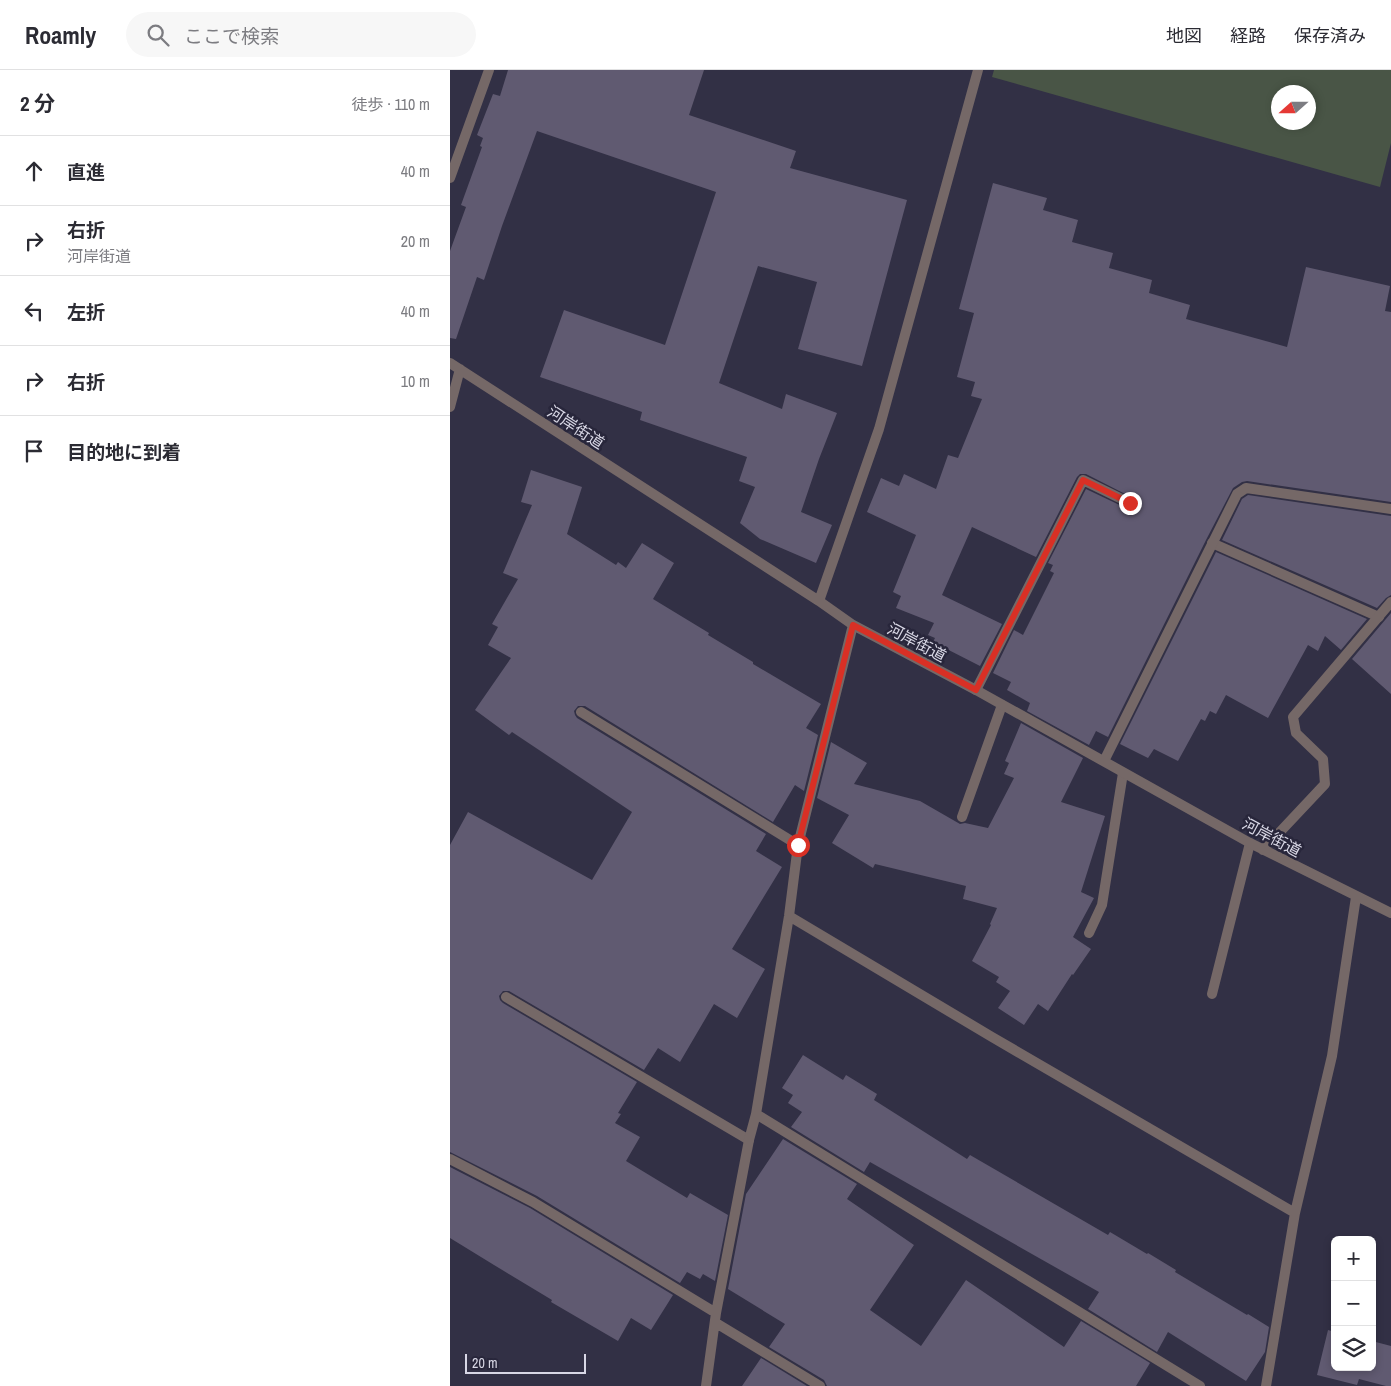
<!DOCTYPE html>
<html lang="ja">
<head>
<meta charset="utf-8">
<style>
  :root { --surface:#fff; --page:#f7f7f7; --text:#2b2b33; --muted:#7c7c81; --line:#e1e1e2 }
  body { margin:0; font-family:"Archivo Narrow","Noto Sans JP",sans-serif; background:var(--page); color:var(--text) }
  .controls { position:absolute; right:15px; bottom:15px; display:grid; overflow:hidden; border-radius:8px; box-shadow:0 2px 8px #0003 }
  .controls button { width:45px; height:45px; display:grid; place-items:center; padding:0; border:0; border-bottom:1px solid var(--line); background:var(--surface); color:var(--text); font:25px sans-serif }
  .compass { position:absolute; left:821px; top:15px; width:45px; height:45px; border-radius:50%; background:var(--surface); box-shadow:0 2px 8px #0003; rotate:249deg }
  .scale { position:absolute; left:15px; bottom:12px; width:121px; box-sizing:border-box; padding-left:5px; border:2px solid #d8d7e5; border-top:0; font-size:14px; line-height:18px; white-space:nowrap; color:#d8d7e5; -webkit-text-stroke:4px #28263b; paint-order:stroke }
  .stop { position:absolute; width:15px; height:15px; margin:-11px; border:4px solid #d93025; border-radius:50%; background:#fff }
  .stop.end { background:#d93025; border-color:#fff; box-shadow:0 1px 5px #0008 }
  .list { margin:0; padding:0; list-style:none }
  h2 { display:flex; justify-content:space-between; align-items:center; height:65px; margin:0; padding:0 20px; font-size:21px }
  h2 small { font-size:16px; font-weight:400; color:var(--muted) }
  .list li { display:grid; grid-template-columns:32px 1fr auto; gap:15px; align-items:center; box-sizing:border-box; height:70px; padding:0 20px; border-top:1px solid var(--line) }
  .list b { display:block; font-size:19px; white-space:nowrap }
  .list p { margin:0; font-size:16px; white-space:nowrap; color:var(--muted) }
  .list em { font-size:16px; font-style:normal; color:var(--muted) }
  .icon { flex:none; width:28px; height:28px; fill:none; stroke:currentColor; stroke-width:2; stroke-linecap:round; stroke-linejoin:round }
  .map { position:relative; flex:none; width:941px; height:1316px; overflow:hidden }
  header { display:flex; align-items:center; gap:30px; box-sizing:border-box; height:70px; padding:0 25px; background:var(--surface); border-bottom:1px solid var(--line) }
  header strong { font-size:24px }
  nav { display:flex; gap:28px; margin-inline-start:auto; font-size:18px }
  .search { width:350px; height:45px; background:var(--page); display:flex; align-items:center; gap:12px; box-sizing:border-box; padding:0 18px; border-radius:28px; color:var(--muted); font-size:19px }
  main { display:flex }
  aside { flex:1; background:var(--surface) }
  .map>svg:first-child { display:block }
  .green { fill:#495546; fill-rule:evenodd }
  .building { fill:#605a71 }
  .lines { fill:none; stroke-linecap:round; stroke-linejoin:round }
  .lane { stroke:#756867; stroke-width:10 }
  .street { stroke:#756867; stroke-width:10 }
  .route { stroke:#d93025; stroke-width:6 }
  .labels { text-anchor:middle; stroke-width:5; stroke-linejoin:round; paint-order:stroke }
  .street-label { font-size:16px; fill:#d8d7e5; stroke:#28263b }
</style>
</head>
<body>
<header>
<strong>Roamly</strong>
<div class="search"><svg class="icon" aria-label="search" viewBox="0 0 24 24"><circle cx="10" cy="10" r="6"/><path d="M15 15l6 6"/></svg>ここで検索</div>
<nav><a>地図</a><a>経路</a><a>保存済み</a></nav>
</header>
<main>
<aside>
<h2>2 分<small>徒歩 · 110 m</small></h2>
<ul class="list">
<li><svg class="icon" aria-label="ahead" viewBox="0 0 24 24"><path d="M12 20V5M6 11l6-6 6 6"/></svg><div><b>直進</b></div><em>40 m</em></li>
<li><svg class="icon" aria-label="right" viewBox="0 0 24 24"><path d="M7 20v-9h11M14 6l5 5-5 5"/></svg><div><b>右折</b><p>河岸街道</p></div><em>20 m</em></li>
<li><svg class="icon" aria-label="left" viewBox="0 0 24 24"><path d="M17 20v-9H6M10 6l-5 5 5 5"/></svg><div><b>左折</b></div><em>40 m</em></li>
<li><svg class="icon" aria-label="right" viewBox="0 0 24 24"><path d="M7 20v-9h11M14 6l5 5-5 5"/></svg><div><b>右折</b></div><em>10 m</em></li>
<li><svg class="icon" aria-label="arrive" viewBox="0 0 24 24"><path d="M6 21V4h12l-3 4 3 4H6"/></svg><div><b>目的地に到着</b></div></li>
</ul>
</aside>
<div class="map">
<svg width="941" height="1316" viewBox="0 0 941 1316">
  <rect width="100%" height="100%" fill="#323045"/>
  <path class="green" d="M544,0H941V73L930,117L542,7ZM828,22H858V52H828Z"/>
  <path class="building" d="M58,0H254L239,45L346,81L340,98L457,130L412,296L348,279L367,212L308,196L269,313L332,339L336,324L387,343L369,389L351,442L382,455L366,493L310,469L290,453L305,417L289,411L297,387L190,350L192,342L90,307L114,240L215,275L266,122L87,61L52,156L34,210L27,207L6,269L0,268V181L16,137L11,135L32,77L30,76L33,68L27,65L43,24L50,26Z
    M543,113L597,128L593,140L628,150L622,172L663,183L659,198L702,210L699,223L740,235L736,249L837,277L856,197L940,216L935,241L941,242V432L797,411L792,412L783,418L756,470L658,667L646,661L639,675L577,641L580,633L557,620L561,612L543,603L564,560L573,565L604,503L600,501L603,495L598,493L636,419L680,440L683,439L686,436L685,429L636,404H630L627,407L586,487L522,457L492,525L552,554L530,596L483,572L485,568L478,565L484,553L446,538L451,526L443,522L466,465L417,442L431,408L449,416L454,404L486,419L498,385L508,388L532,329L521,326L525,312L507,307L524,243L509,239Z
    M81,400L132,417L117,464L166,495L168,492L176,498L192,473L224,493L203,529L259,563L258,565L303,592V594L371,634L356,658L368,665L354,721L345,715L323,752L135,636H128L124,641L125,645L127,648L316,764L306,781L332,797L282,879L315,899L287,948L264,934L230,992L208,978L194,1000L59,921H53L49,926L50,930L53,933L187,1012L168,1043L171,1044L165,1053L190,1067L176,1091L237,1128L240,1123L278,1145L265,1211L253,1204L250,1209L237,1202L230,1213L87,1126L0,1082V775L18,742L142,810L182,742L62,662L59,665L25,640L61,588L38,575L48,557L42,554L68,509L53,503L82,435L71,432Z
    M798,425L941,446V525L936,528L927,538L772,470L792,429Z
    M766,482L917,549L891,580L875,566L868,581L858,575L818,648L776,625L766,644L760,641L755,651L751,649L728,691L704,679L698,688L670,674Z
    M941,543V624L902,589Z
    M571,653L633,688L611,732L655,746L631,822L644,828L623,867L641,879L623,905L622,904L598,941L588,934L574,955L548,938L560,921L546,912L549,907L522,891L541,855L540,854L547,838L513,829L516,816L425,794L423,798L382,773L399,745L367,728L381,672L417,693L404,714L470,731L510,754L515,753L538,758L564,708L554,704L559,693L555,691Z
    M353,985L393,1010L396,1005L427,1024L424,1030L517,1089L520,1085L658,1165L660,1162L697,1184L698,1183L726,1200L725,1202L797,1245L798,1244L819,1257L815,1282L796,1311L718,1262L707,1282L638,1239L649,1222L420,1092L414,1102L341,1057L352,1042L338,1033L343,1025L332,1018Z
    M333,1069L407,1114L397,1129L464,1175L420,1240L471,1276L516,1210L614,1277L631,1251L700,1293L686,1316H377L374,1310L319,1277L335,1254L278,1219L296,1124Z
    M0,1097L80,1138L223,1225L201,1260L181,1248L168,1271L101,1232L102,1230L44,1195L0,1168Z
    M878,1260L885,1262V1297H922V1271L941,1276V1316H936L909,1309L907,1315L867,1305Z
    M311,1288L357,1316H292Z"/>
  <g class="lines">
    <path class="lane" d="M762,473L929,547
      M526,620L633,410L680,433
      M131,642L348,775
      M512,747L552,635
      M639,863L652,835L673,703
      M762,924L800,773
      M56,927L299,1070"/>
    <path class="street" d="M0,108L39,0
      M0,293L369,531L403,555L526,620L800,773L941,843
      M0,337L10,299
      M369,531L429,359L528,0
      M654,691L787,424L796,418L941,439
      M813,780L875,714L873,689L846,663L843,647L941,532
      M339,846L542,967L845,1143
      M306,1044L750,1316
      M0,1089L83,1132L266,1243
      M266,1253L370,1316
      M256,1316L266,1243L299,1070L306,1044L339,846L348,775L403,555
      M816,1316L845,1143L882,986L906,827"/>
  </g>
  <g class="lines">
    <path class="route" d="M348,775L403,555L526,620L633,410L680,433"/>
  </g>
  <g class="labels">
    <g class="street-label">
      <text transform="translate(126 357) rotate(33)" y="6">河岸街道</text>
      <text transform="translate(467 572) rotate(28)" y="6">河岸街道</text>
      <text transform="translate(822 767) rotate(28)" y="6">河岸街道</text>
    </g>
  </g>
</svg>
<div class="controls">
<button>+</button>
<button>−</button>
<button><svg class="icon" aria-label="layers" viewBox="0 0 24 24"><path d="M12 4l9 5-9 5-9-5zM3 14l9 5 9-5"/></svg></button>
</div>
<svg class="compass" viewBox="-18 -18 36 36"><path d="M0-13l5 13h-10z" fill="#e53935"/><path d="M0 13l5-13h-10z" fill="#7c7c81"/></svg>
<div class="scale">20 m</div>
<div class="stop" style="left:348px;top:775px"></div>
<div class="stop end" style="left:680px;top:433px"></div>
</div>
</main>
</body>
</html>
